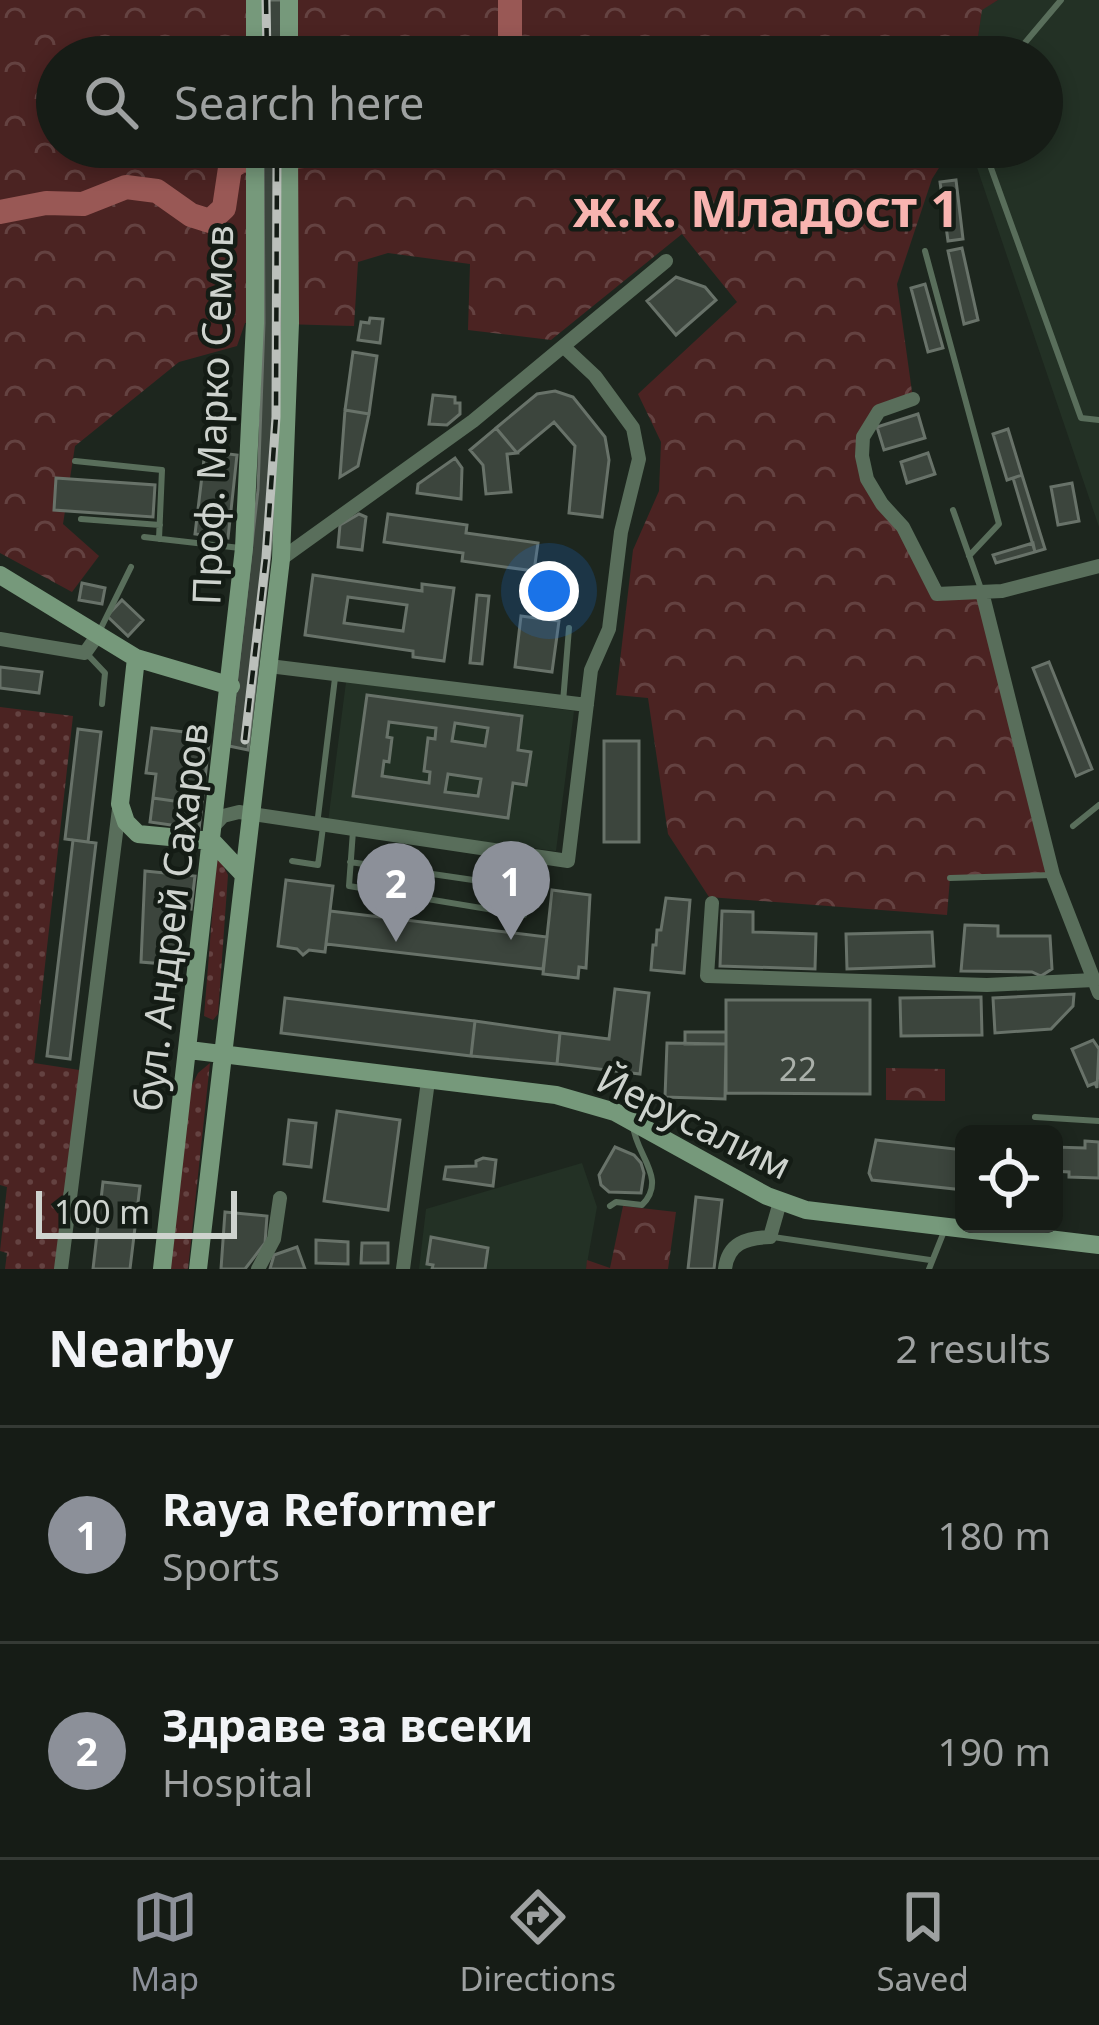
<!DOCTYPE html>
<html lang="en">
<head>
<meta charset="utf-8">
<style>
  :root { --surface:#161c16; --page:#1f251f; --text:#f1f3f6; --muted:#9ea1a1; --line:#353a35; --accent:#8c9099 }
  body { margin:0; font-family:"Noto Sans",sans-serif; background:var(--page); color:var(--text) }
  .controls { position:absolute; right:36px; bottom:36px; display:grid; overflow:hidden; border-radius:18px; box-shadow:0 6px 18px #0003 }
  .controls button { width:108px; height:108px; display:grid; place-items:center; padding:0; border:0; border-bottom:3px solid var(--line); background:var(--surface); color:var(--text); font:60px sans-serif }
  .scale { position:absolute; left:36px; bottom:30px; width:201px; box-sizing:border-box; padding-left:12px; border:6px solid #ced3ce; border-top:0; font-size:33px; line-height:42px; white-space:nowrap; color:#ced3ce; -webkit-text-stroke:9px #141c15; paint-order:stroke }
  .you { position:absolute; left:549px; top:591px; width:42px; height:42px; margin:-30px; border:9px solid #fff; border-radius:50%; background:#1a73e8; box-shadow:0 0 0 18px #1a73e833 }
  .badge { display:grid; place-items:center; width:78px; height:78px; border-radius:50%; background:var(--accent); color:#fff; font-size:39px; font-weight:700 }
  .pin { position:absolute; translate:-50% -99px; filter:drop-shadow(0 3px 6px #0008) }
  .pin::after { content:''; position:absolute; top:63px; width:42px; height:36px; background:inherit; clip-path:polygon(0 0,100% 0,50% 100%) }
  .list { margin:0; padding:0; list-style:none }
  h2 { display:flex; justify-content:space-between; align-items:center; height:156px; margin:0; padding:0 48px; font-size:51px }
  h2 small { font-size:39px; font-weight:400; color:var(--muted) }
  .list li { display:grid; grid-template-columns:78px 1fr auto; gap:36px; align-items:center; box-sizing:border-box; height:216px; padding:0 48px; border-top:3px solid var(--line) }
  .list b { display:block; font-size:45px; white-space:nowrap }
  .list p { margin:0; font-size:39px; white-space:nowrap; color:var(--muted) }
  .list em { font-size:39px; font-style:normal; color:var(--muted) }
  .icon { flex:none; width:66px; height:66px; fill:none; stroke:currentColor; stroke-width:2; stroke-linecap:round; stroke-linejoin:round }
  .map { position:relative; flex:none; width:1099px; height:1269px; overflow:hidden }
  .search { position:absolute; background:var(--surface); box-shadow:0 6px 18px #0003; left:36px; right:36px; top:36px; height:132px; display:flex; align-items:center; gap:30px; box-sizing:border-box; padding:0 42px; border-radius:66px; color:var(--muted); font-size:45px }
  .sheet { height:588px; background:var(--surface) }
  nav { display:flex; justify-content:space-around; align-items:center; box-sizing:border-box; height:168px; border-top:3px solid var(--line); background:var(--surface); font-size:33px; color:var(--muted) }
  nav a { display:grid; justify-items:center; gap:6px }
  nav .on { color:var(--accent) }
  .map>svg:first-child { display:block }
  .built { fill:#233125 }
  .grass { fill:url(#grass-dots) }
  .forest { fill:url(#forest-crowns) }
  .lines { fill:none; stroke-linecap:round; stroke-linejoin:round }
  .river { stroke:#995855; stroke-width:24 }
  .building { fill:#3c453d; stroke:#687269; stroke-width:3; fill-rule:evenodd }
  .lane { stroke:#596e5b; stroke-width:6 }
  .street { stroke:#596e5b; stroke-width:14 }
  .secondary { stroke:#76997b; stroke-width:18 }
  .rail-casing { stroke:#bbc0bb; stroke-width:9 }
  .rail { stroke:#141c15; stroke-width:4.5; stroke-dasharray:14; stroke-linecap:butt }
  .labels { text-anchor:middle; stroke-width:9; stroke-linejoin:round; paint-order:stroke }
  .number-label { font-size:33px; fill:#aab0aa }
  .street-label { font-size:39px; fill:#ced3ce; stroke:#141c15 }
  .district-label { font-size:51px; font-weight:bold; fill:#f8b4b0; stroke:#141c15 }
</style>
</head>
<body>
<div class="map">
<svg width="1099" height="1269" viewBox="0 0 1099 1269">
  <defs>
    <pattern id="grass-dots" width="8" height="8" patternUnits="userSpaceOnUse" patternTransform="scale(3)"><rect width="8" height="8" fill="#4b2322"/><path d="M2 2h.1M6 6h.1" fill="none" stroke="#644241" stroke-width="1.8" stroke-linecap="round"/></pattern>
    <pattern id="forest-crowns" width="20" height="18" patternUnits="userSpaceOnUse" patternTransform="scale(3)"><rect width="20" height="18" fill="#4b2322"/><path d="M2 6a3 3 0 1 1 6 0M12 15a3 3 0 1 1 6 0" fill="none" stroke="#644241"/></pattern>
  </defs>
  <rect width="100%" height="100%" fill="#1d261e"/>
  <path class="built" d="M998,0H1099V527L970,147H1042V57H975L982,9Z
    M346,682L574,711L556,851L328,822Z
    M582,1163L597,1207L586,1269H419L426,1209Z"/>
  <path class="grass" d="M0,707L73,716L34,1063L86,1071L61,1269H5L7,1253L0,1251L7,1187L0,1185Z
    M217,854L228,875L218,1014L213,1020L204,1016Z
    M210,1063L188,1269H168L191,1087L198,1073Z"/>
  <path class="forest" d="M0,0H998L982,10L975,57H57V147H952L932,179L897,284L913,399L879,411L862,456L937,593L982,592L1053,875L950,878L947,915L709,897L668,834L648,698L616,695L633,550L659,491L661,442L638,394L737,302L682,234L551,340L468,330L470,264L388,253L358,262L354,326L245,323L237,346L179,362L75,446L63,524L99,556L72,592L0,553Z
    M886,1068L945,1069V1101L886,1100Z
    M623,1206L676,1212L668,1269H586L587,1260L610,1268Z"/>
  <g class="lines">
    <path class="river" d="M510,0V57
      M0,212L46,203L83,204L126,187L157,191L191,215L210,221L224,208L230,168L241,161L417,147"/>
  </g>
  <path class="building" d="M262,0H282V57H263Z
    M263,147H283L284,323L277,491L248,750L229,746L258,490L264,323Z
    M956,180L963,239L948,241L940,182Z
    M962,248L978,320L964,324L948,251Z
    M676,277L705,287L716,300L676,335L647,301Z
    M925,284L943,348L928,352L911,288Z
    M370,318L383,319L380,343L358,340L361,322L369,323Z
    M353,352L377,356L369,414L345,410Z
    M555,391L573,397L605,437L609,460L602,517L569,513L575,446L554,422L517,453L496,428L537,394Z
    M433,395L455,397V403H460V414L447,425L429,424Z
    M345,410L369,414L358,466L340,477Z
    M918,414L925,438L884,450L877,427Z
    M496,428L517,453L507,454L511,492L486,494L483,465L470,450Z
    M1008,429L1022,475L1007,480L993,434Z
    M205,451L237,455L228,538L195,534Z
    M928,453L935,474L907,483L901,462Z
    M455,458L462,468L461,499L417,493L418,484Z
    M1022,475L1045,549L1035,552L1013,478Z
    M56,478L155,485L153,517L54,510Z
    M1072,483L1079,521L1058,525L1051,487Z
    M359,514L366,517L362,550L338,547L340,525Z
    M388,514L467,525L466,533L538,543L534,571L462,561L463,553L384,542Z
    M1033,543L1035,552L996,563L993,555Z
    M313,575L422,591V584L454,588L444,661L413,657V651L305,635ZM348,597L407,605L403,631L344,623Z
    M82,583L105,588L102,604L79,600Z
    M477,595L489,596L482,664L470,663Z
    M122,600L143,620L128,636L107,616Z
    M521,616L559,621L552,672L515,667Z
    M1049,662L1092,769L1076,776L1033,668Z
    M0,667L42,672L39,693L0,688Z
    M367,695L522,716L518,750L531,752L526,785L513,783L508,818L353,796ZM389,722L436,728L435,739L428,738L424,771L430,772L429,783L382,776L384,761L389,762L392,738L387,737ZM455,723L488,728L485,746L452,741ZM448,774L481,779L478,796L445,792Z
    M152,728L210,735L202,805L153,798L156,774L146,773Z
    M78,729L101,732L88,842L65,839Z
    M604,741H639V842H604Z
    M153,798L202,805L199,829L150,822Z
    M73,840L96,843L70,1059L47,1056Z
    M145,871L195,876L191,909L173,907L172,915L178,916V965L141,962Z
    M286,880L333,886L325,952L309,950L303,955L297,949L278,946Z
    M552,890L590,895L586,968L579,967L578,978L543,974Z
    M666,898L690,900L684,973L651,970L653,945H656L657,930H661Z
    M330,911L547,937L543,969L326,944Z
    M722,911L753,912V932L816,934L815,969L720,966Z
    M965,925L998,926V936H1050L1052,969L1041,976L1032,972L961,971Z
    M932,932L934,966L847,969L846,934Z
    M615,989L649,993L640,1074L557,1064L560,1033L609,1039Z
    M1074,994L1073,1006L1051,1029L995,1033L993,998Z
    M981,997L982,1035L901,1036L900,998Z
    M285,998L475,1021L471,1056L281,1033Z
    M726,1000H870V1094L726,1093Z
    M475,1021L560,1033L557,1064L471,1056Z
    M685,1032H726V1044H685Z
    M1093,1040L1099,1049L1097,1088L1095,1083L1088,1086L1072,1049Z
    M667,1043L726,1044L725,1099L665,1097Z
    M337,1111L400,1120L388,1210L324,1201Z
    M289,1120L316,1123L311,1167L284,1164Z
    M876,1140L964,1150V1190L872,1180L869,1173Z
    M1085,1141L1099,1142V1178L1069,1177V1172L1054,1171V1147L1085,1148Z
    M615,1147L634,1155L641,1163L644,1173L641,1193L609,1192L601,1185L599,1175Z
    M483,1158L496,1160L493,1186L444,1179L446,1167L476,1166V1161Z
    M103,1182L140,1186L130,1269H93Z
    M696,1197L722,1200L714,1269H688Z
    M225,1212L267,1216L265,1243L245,1269H221Z
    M431,1237L488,1248L485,1269H432L433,1265L427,1264Z
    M316,1240L348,1242V1264L316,1263Z
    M362,1243H388V1263H361Z
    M297,1247L305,1269H270L274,1255Z"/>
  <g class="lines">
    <path class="lane" d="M1013,57L1061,0
      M988,147L991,168L1081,418L1099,420
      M925,251L999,524L969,556
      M75,461L162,470L159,539
      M953,510L981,589
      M81,519L160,525
      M144,537L240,548
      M99,632L131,567
      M88,655L105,673L102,704
      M563,702L569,628
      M317,825L335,678
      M1073,826L1099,805
      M292,861L318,865L323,827
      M350,862L528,888L524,915L349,886L353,831
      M950,878L1053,875
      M1035,1117L1099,1121
      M610,1206L616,1202L642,1205C668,1179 636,1155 633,1126
      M773,1237L930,1260
      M929,1269L945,1229"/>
    <path class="street" d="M913,399L879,411L863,437L862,456L867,479L882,504L903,527L937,594L1002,591L1099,566
      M281,559L473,421L666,261
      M982,592L1053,875L1099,993
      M0,639L85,653L97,636
      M269,666L587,705
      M212,828L223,816L239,812L568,861L591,670L609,629L621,532L639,459L633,428L595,376L564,347
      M712,903L707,976L987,985L1094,980
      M61,1269L119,809
      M258,1269L274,1239L280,1198
      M403,1269L428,1081
      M725,1269C728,1243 746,1238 770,1237L780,1202"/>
    <path class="secondary" d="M255,0V57
      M289,0V57
      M0,575L136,658L231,686
      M136,658L120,804L126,822L138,834L212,841L244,875
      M189,1050L556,1095L615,1112L767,1196L806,1210L1099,1245
      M162,1269L244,548L255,323V147
      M198,1269L281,559L290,323L289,147"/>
    <defs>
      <path id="rail" d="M266,0L267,57
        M245,740L266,557L276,417L277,147"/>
    </defs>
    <use href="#rail" class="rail-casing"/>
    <use href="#rail" class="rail"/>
  </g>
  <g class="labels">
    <g class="number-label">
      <text x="798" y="1081">22</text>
    </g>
    <g class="street-label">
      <text transform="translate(213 415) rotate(-88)" y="14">Проф. Марко Семов</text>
      <text transform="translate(171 917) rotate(-83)" y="14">бул. Андрей Сахаров</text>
      <text transform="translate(694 1122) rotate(26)" y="14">Йерусалим</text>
    </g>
    <g class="district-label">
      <text x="766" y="227">ж.к. Младост 1</text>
    </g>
  </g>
</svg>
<div class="controls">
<button><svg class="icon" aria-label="locate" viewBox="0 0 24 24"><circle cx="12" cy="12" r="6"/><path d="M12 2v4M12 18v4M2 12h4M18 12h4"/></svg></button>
</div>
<div class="scale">100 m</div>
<div class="you"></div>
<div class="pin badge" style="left:511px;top:940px">1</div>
<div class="pin badge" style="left:396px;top:942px">2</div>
<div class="search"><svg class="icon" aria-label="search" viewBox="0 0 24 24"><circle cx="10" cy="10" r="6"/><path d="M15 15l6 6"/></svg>Search here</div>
</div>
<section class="sheet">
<h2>Nearby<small>2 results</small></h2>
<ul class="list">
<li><span class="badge">1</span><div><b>Raya Reformer</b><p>Sports</p></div><em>180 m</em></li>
<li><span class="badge">2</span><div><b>Здраве за всеки</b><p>Hospital</p></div><em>190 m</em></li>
</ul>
</section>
<nav>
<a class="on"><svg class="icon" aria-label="map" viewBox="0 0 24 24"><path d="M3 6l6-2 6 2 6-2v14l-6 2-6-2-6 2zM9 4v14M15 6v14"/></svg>Map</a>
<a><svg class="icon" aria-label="directions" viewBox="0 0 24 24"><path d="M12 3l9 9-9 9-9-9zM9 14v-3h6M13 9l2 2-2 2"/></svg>Directions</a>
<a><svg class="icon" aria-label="saved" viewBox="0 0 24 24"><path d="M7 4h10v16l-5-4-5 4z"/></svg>Saved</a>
</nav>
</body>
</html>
